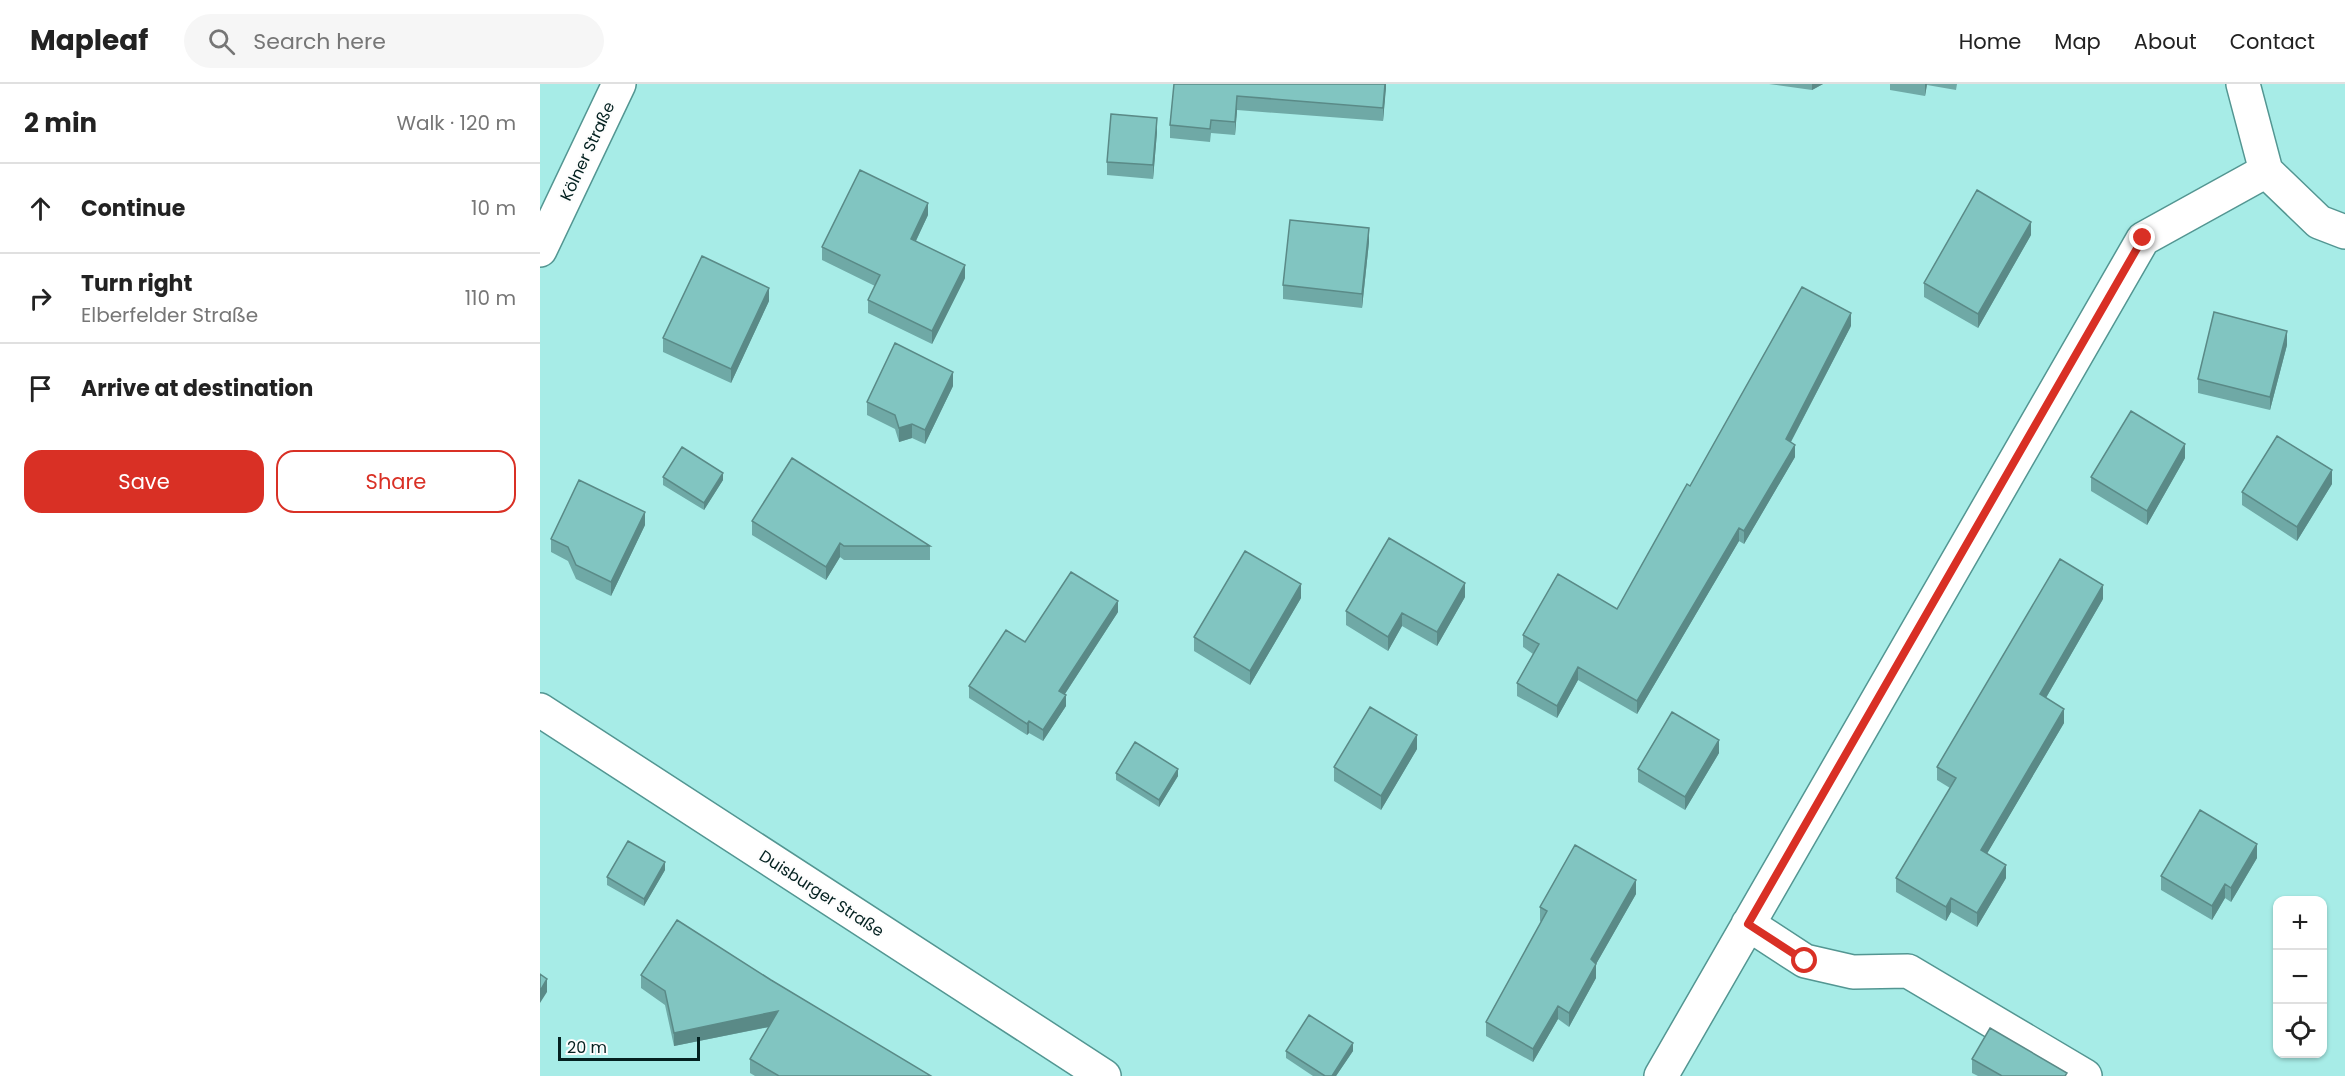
<!DOCTYPE html>
<html lang="en">
<head>
<meta charset="utf-8">
<style>
  :root { --surface:#fff; --page:#f6f6f6; --text:#222; --muted:#767676; --line:#e0e0e0; --accent:#d93025 }
  body { margin:0; font-family:Poppins,sans-serif; background:var(--page); color:var(--text) }
  .controls { position:absolute; right:18px; bottom:18px; display:grid; overflow:hidden; border-radius:12px; box-shadow:0 2px 4px #0004 }
  .controls button { width:54px; height:54px; display:grid; place-items:center; padding:0; border:0; border-bottom:2px solid var(--line); background:var(--surface); color:var(--text); font:30px sans-serif }
  .scale { position:absolute; left:18px; bottom:15px; width:142px; box-sizing:border-box; padding-left:6px; border:3px solid #042120; border-top:0; font-size:16px; line-height:21px; white-space:nowrap; color:#042120; -webkit-text-stroke:4px #fdfdfd; paint-order:stroke }
  .stop { position:absolute; width:18px; height:18px; margin:-14px; border:4px solid #d93025; border-radius:50%; background:#fff }
  .stop.end { background:#d93025; border-color:#fff; box-shadow:0 2px 6px #0008 }
  .list { margin:0; padding:0; list-style:none }
  h2 { display:flex; justify-content:space-between; align-items:center; height:78px; margin:0; padding:0 24px; font-size:26px }
  h2 small { font-size:20px; font-weight:400; color:var(--muted) }
  .list li { display:grid; grid-template-columns:39px 1fr auto; gap:18px; align-items:center; box-sizing:border-box; height:90px; padding:0 24px; border-top:2px solid var(--line) }
  .list b { display:block; font-size:22px; white-space:nowrap }
  .list p { margin:0; font-size:20px; white-space:nowrap; color:var(--muted) }
  .list em { font-size:20px; font-style:normal; color:var(--muted) }
  .actions { display:flex; gap:12px; padding:18px 24px }
  .actions a { flex:1; padding:14px 0; border:2px solid var(--accent); border-radius:18px; text-align:center; font-size:21px; color:var(--accent) }
  .actions .main { background:var(--accent); color:#fff }
  .icon { flex:none; width:33px; height:33px; fill:none; stroke:currentColor; stroke-width:2; stroke-linecap:round; stroke-linejoin:round }
  .map { position:relative; flex:none; width:1805px; height:992px; overflow:hidden }
  header { display:flex; align-items:center; gap:36px; box-sizing:border-box; height:84px; padding:0 30px; background:var(--surface); border-bottom:2px solid var(--line) }
  header strong { font-size:28px }
  nav { display:flex; gap:33px; margin-inline-start:auto; font-size:21px }
  .search { width:420px; height:54px; background:var(--page); display:flex; align-items:center; gap:15px; box-sizing:border-box; padding:0 21px; border-radius:33px; color:var(--muted); font-size:22px }
  main { display:flex }
  aside { flex:1; background:var(--surface) }
  .map>svg:first-child { display:block }
  .lines { fill:none; stroke-linecap:round; stroke-linejoin:round }
  .minor-casing { stroke:#539692; stroke-width:36 }
  .minor { stroke:#fff; stroke-width:33 }
  .wall { fill:#6fa9a6 }
  .shaded-wall { fill:#5a8a87 }
  .building { fill:#81c5c1; stroke:#5a8a87; stroke-width:1.5 }
  .route { stroke:#d93025; stroke-width:8 }
  .labels { text-anchor:middle; stroke-width:4.5; stroke-linejoin:round; paint-order:stroke }
  .street-label { font-size:16px; fill:#042120; stroke:#fdfdfd }
</style>
</head>
<body>
<header>
<strong>Mapleaf</strong>
<div class="search"><svg class="icon" aria-label="search" viewBox="0 0 24 24"><circle cx="10" cy="10" r="6"/><path d="M15 15l6 6"/></svg>Search here</div>
<nav><a>Home</a><a>Map</a><a>About</a><a>Contact</a></nav>
</header>
<main>
<aside>
<h2>2 min<small>Walk · 120 m</small></h2>
<ul class="list">
<li><svg class="icon" aria-label="ahead" viewBox="0 0 24 24"><path d="M12 20V5M6 11l6-6 6 6"/></svg><div><b>Continue</b></div><em>10 m</em></li>
<li><svg class="icon" aria-label="right" viewBox="0 0 24 24"><path d="M7 20v-9h11M14 6l5 5-5 5"/></svg><div><b>Turn right</b><p>Elberfelder Straße</p></div><em>110 m</em></li>
<li><svg class="icon" aria-label="arrive" viewBox="0 0 24 24"><path d="M6 21V4h12l-3 4 3 4H6"/></svg><div><b>Arrive at destination</b></div></li>
</ul>
<div class="actions"><a class="main">Save</a><a>Share</a></div>
</aside>
<div class="map">
<svg width="1805" height="992" viewBox="0 0 1805 992">
  <rect width="100%" height="100%" fill="#a7ece7"/>
  <g class="lines">
    <defs>
      <path id="minor" d="M1703,0L1726,87
        M1726,87L1779,138L1805,148
        M0,166L79,0
        M0,626L564,992
        M1208,840L1265,877L1313,888L1368,887L1545,992
        M1121,992L1603,155L1726,87"/>
    </defs>
    <use href="#minor" class="minor-casing"/>
    <use href="#minor" class="minor"/>
  </g>
  <path class="wall" d="M634,0H846L843,37L697,26L695,51L671,49L670,58L630,54V41Z
    M1229,0H1283L1272,6Z
    M1350,0H1417L1416,6L1387,1L1385,12L1350,6Z
    M617,48L613,95L567,91V78Z
    M388,131L376,157L425,194L392,260L328,229V216L335,202L282,176V163Z
    M1491,151L1438,244L1384,213V199Z
    M829,158L822,224L743,215V201Z
    M229,217L191,299L123,268V254Z
    M1311,242L1251,358L1255,373L1204,460L1199,457L1097,630L1038,596L1017,634L977,612V599L993,570L983,563V551L1077,525L1150,402Z
    M1747,261L1730,326L1658,309V295Z
    M413,302L385,360L372,354L359,358L355,345L327,331V318Z
    M1645,374L1607,441L1551,407V393Z
    M123,393L183,396L164,426L123,401Z
    M1792,400L1757,457L1702,421V408Z
    M212,437L390,462V476H304L300,473L286,496L212,451Z
    M105,441L71,512L36,495L28,477L11,468V455Z
    M925,513L897,562L862,542L848,567L806,541V527Z
    M761,514L710,601L654,567V553Z
    M1563,515L1506,614L1524,639L1447,769L1466,794L1437,843L1411,828L1406,837L1356,808V794L1410,704L1397,696V683Z
    M578,528L525,610L526,622L503,657L489,649L487,651L429,614V602L485,558Z
    M877,665L841,726L794,697V683Z
    M1179,669L1145,726L1098,698V685Z
    M576,689L638,692L619,723L576,696Z
    M1717,774L1691,818L1685,814L1672,836L1621,806V792Z
    M125,786L104,822L67,801V793Z
    M1096,810L1056,880V894L1029,943L1018,935L993,978L946,952V938L1001,838L1000,837V823Z
    M101,891L231,896L391,992H215L210,989V975L229,943L134,962L125,921L101,904Z
    M746,967H813L796,992H773L746,974Z
    M1432,975L1527,992H1438L1432,989Z"/>
  <path class="shaded-wall" d="M845,0H846V4L843,37V24Z
    M1272,0H1283L1272,6Z
    M1385,0H1387L1385,12Z
    M697,12V26L695,51V38Z
    M617,34V48L613,95V81Z
    M388,119V131L371,167V155Z
    M1491,138V151L1438,244V230Z
    M829,144V158L822,224V210Z
    M425,181V194L392,260V247Z
    M229,204V217L191,299V285Z
    M1311,229V242L1246,367V355Z
    M1747,247V261L1730,326V313Z
    M413,288V302L385,360V346Z
    M372,340V354L359,358V344Z
    M1645,360V374L1607,441V427Z
    M1255,361V373L1204,460V447Z
    M1792,386V400L1757,457V443Z
    M183,389V396L164,426V419Z
    M105,428V441L71,512V498Z
    M1199,444V457L1097,630V617Z
    M300,459V473L286,496V483Z
    M925,499V513L897,562V548Z
    M761,500V514L710,601V587Z
    M1563,501V515L1500,624V610Z
    M578,517V528L519,619V607Z
    M862,529V542L848,567V553Z
    M1038,583V596L1017,634V622Z
    M526,611V622L503,657V646Z
    M1524,625V639L1441,780V766Z
    M489,637V649L487,651V640Z
    M877,651V665L841,726V712Z
    M1179,656V669L1145,726V713Z
    M638,685V692L619,723V716Z
    M1717,760V774L1691,818V804Z
    M125,778V786L104,822V815Z
    M1466,781V794L1437,843V829Z
    M1096,796V810L1051,889V875Z
    M1685,800V814L1672,836V822Z
    M1411,814V828L1406,837V823Z
    M1056,880V894L1029,943V929Z
    M7,895V908L0,919V907Z
    M1018,922V935L993,978V965Z
    M238,927V941L134,962V949Z
    M813,959V967L796,992H792Z"/>
  <path class="building" d="M634,0H845L843,24L697,12L695,38L671,36L670,45L630,41Z
    M571,30L617,34L613,81L567,78Z
    M320,86L388,119L371,155L425,181L392,247L328,216L340,191L282,163Z
    M1437,106L1491,138L1438,230L1384,199Z
    M750,136L829,144L822,210L743,201Z
    M162,172L229,204L191,285L123,254Z
    M1262,203L1311,229L1246,355L1255,361L1204,447L1199,444L1097,617L1038,583L1017,622L977,599L999,560L983,551L1018,490L1077,525L1147,400L1150,402Z
    M1674,228L1747,247L1730,313L1658,295Z
    M355,259L413,288L385,346L372,340L359,344L355,331L327,318Z
    M1591,327L1645,360L1607,427L1551,393Z
    M1737,352L1792,386L1757,443L1702,408Z
    M142,363L183,389L164,419L123,393Z
    M252,374L390,462H304L300,459L286,483L212,437Z
    M39,396L105,428L71,498L36,481L28,463L11,455Z
    M849,454L925,499L897,548L862,529L848,553L806,527Z
    M705,467L761,500L710,587L654,553Z
    M1520,475L1563,501L1500,610L1524,625L1441,766L1466,781L1437,829L1411,814L1406,823L1356,794L1416,694L1397,683Z
    M531,488L578,517L519,607L526,611L503,646L489,637L487,640L429,602L466,546L485,558Z
    M830,623L877,651L841,712L794,683Z
    M1132,628L1179,656L1145,713L1098,685Z
    M595,658L638,685L619,716L576,689Z
    M1660,726L1717,760L1691,804L1685,800L1672,822L1621,792Z
    M88,757L125,778L104,815L67,793Z
    M1035,761L1096,796L1051,875L1056,880L1029,929L1018,922L993,965L946,938L1007,827L1000,823Z
    M137,836L231,896L391,992H239L210,975L238,927L134,949L125,907L101,891Z
    M0,890L7,895L0,907Z
    M769,931L813,959L792,992H785L746,967Z
    M1450,944L1527,989L1525,992H1462L1432,975Z"/>
  <g class="lines">
    <path class="route" d="M1265,877L1208,840L1603,154"/>
  </g>
  <g class="labels">
    <g class="street-label">
      <text transform="translate(47 67) rotate(-65)" y="6">Kölner Straße</text>
      <text transform="translate(282 809) rotate(33)" y="6">Duisburger Straße</text>
    </g>
  </g>
</svg>
<div class="controls">
<button>+</button>
<button>−</button>
<button><svg class="icon" aria-label="locate" viewBox="0 0 24 24"><circle cx="12" cy="12" r="6"/><path d="M12 2v4M12 18v4M2 12h4M18 12h4"/></svg></button>
</div>
<div class="scale">20 m</div>
<div class="stop" style="left:1265px;top:877px"></div>
<div class="stop end" style="left:1603px;top:154px"></div>
</div>
</main>
</body>
</html>
